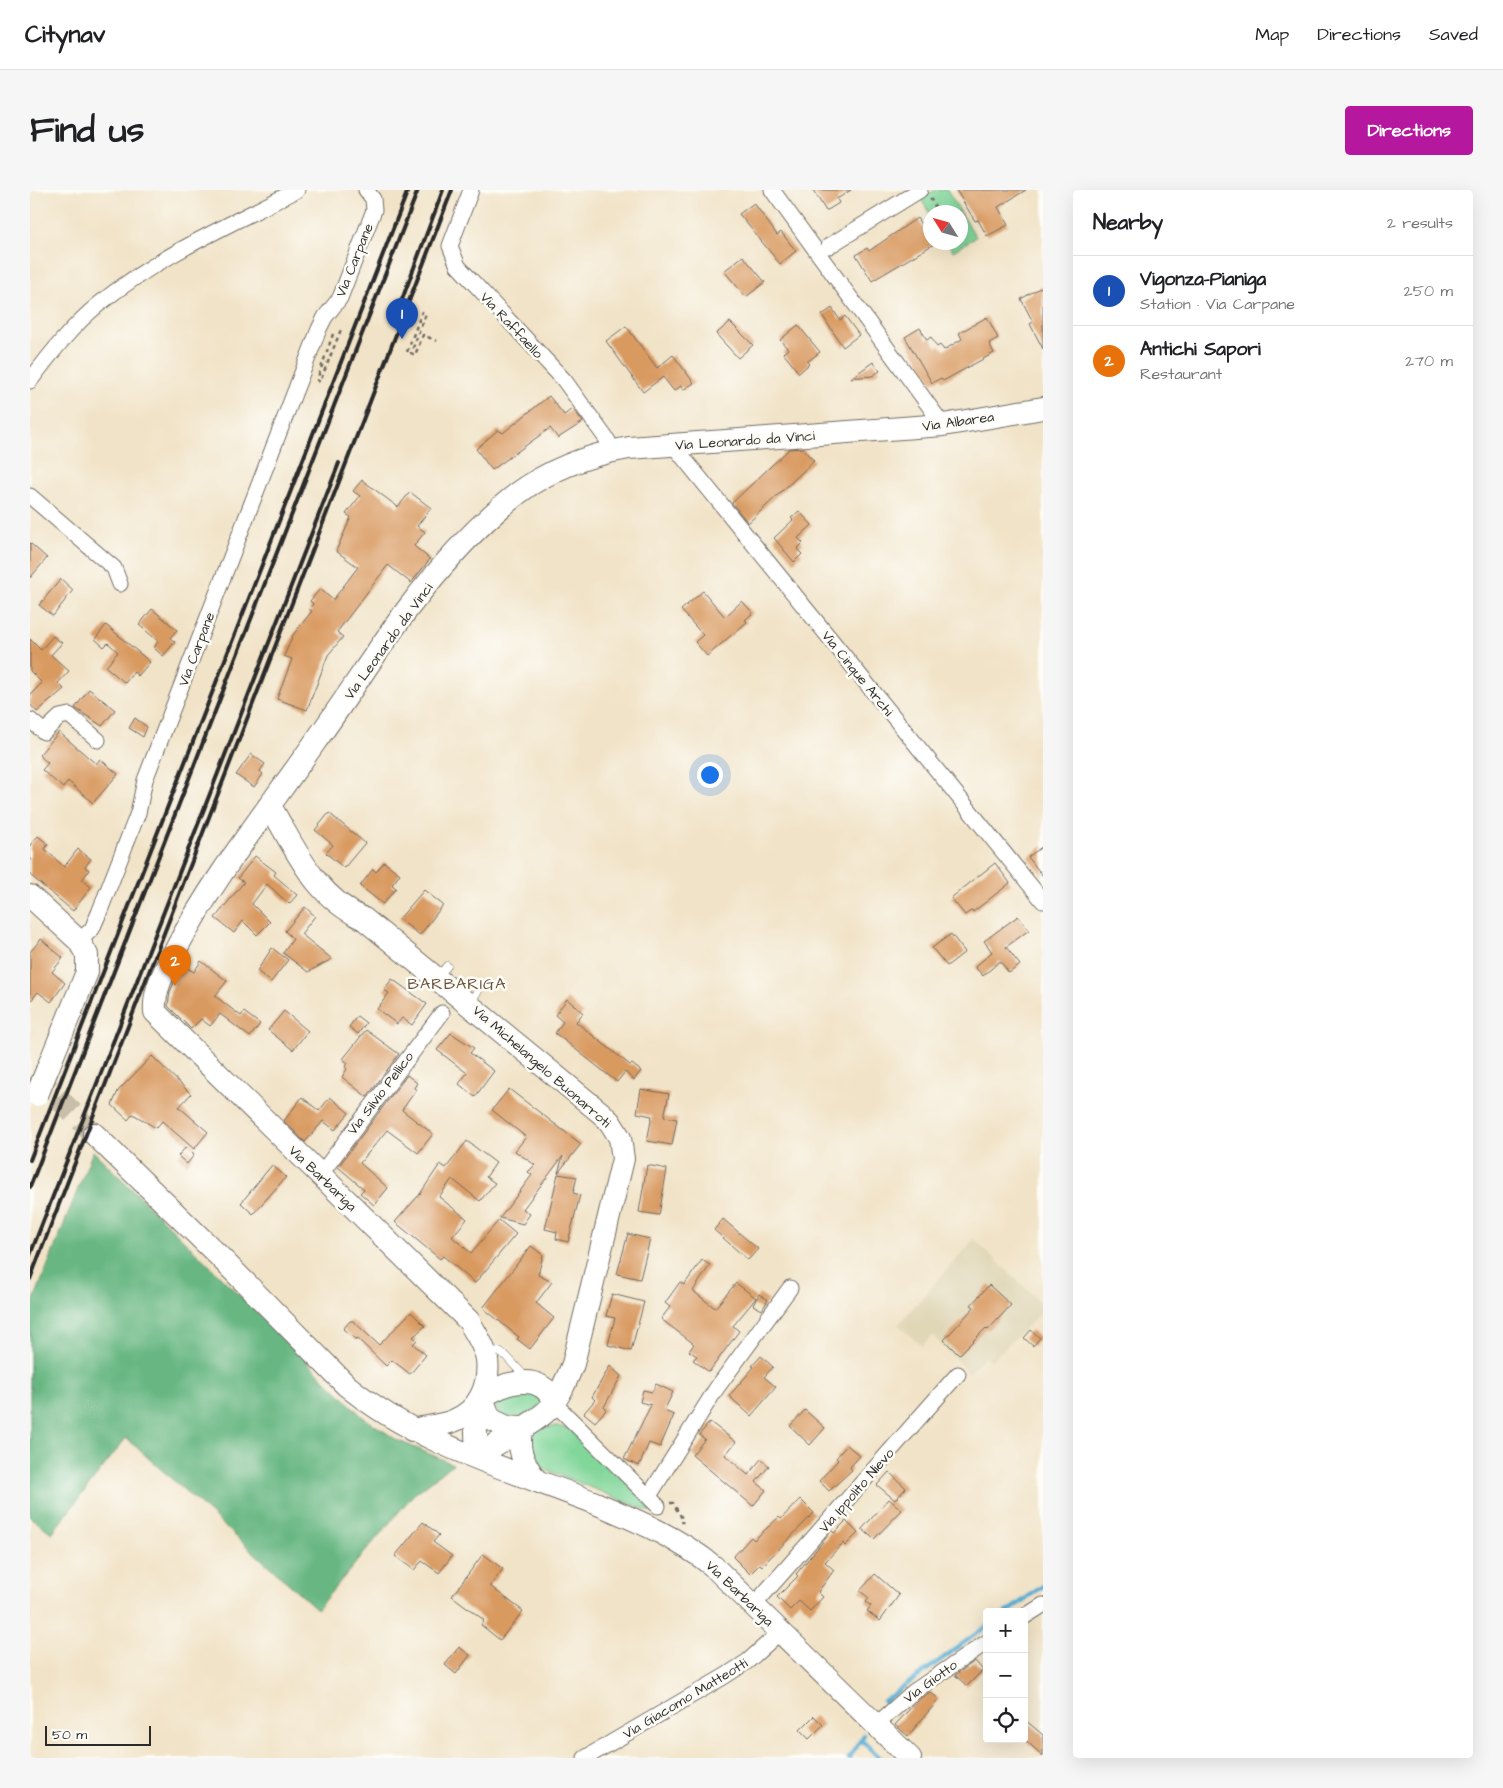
<!DOCTYPE html>
<html lang="en">
<head>
<meta charset="utf-8">
<style>
  :root { --surface:#fff; --page:#f6f6f6; --text:#202124; --muted:#757577; --line:#e0e0e0; --accent:#b5179e }
  body { margin:0; font-family:"Architects Daughter",sans-serif; background:var(--page); color:var(--text) }
  .controls { position:absolute; right:15px; bottom:15px; display:grid; overflow:hidden; border-radius:5px; box-shadow:0 5px 20px #0002 }
  .controls button { width:45px; height:45px; display:grid; place-items:center; padding:0; border:0; border-bottom:1px solid var(--line); background:var(--surface); color:var(--text); font:25px sans-serif }
  .compass { position:absolute; left:893px; top:15px; width:45px; height:45px; border-radius:50%; background:var(--surface); box-shadow:0 5px 20px #0002; rotate:307deg }
  .scale { position:absolute; left:15px; bottom:12px; width:106px; box-sizing:border-box; padding-left:5px; border:2px solid #2b2b2b; border-top:0; font-size:14px; line-height:18px; white-space:nowrap; color:#2b2b2b; -webkit-text-stroke:4px #fdfcf7; paint-order:stroke }
  .you { position:absolute; left:679px; top:584px; width:18px; height:18px; margin:-12px; border:4px solid #fff; border-radius:50%; background:#1a73e8; box-shadow:0 0 0 8px #1a73e833 }
  .badge { display:grid; place-items:center; width:32px; height:32px; border-radius:50%; background:var(--accent); color:#fff; font-size:16px; font-weight:700 }
  .pin { position:absolute; translate:-50% -41px; filter:drop-shadow(0 1px 2px #0008) }
  .pin::after { content:''; position:absolute; top:26px; width:18px; height:15px; background:inherit; clip-path:polygon(0 0,100% 0,50% 100%) }
  .list { margin:0; padding:0; list-style:none }
  h2 { display:flex; justify-content:space-between; align-items:center; height:65px; margin:0; padding:0 20px; font-size:21px }
  h2 small { font-size:16px; font-weight:400; color:var(--muted) }
  .list li { display:grid; grid-template-columns:32px 1fr auto; gap:15px; align-items:center; box-sizing:border-box; height:70px; padding:0 20px; border-top:1px solid var(--line) }
  .list b { display:block; font-size:19px; white-space:nowrap }
  .list p { margin:0; font-size:16px; white-space:nowrap; color:var(--muted) }
  .list em { font-size:16px; font-style:normal; color:var(--muted) }
  .icon { flex:none; width:28px; height:28px; fill:none; stroke:currentColor; stroke-width:2; stroke-linecap:round; stroke-linejoin:round }
  .map { position:relative; flex:none; width:1013px; height:1568px; overflow:hidden; border-radius:5px }
  header { display:flex; align-items:center; gap:30px; box-sizing:border-box; height:70px; padding:0 25px; background:var(--surface); border-bottom:1px solid var(--line) }
  header strong { font-size:24px }
  nav { display:flex; gap:28px; margin-inline-start:auto; font-size:18px }
  .intro { display:flex; align-items:center; justify-content:space-between; box-sizing:border-box; height:120px; padding:0 30px }
  h1 { margin:0; font-size:35px }
  .button { padding:12px 22px; border-radius:5px; background:var(--accent); color:#fff; font-size:18px; font-weight:700 }
  main { display:flex; gap:30px; padding:0 30px }
  aside { flex:1; background:var(--surface); border-radius:5px; box-shadow:0 5px 20px #0002 }
  .map>svg:first-child { display:block }
  .built { fill:#e0d7b7 }
  .green { fill:#81d69a; stroke:#568062 }
  .forest { fill:#68b782; stroke:#4a7156 }
  .lines { fill:none; stroke-linecap:round; stroke-linejoin:round }
  .stream { stroke:#58aed4; stroke-width:4.5 }
  .building { fill:#d99a61 }
  .secondary-tunnel { stroke:#c9bea8; stroke-width:22; stroke-dasharray:22 11; stroke-linecap:butt }
  .lane-casing { stroke:#706b62; stroke-width:9 }
  .street-casing { stroke:#706b62; stroke-width:17 }
  .secondary-casing { stroke:#706b62; stroke-width:24 }
  .path { stroke:#706b62; stroke-width:2.5; stroke-dasharray:4 4; stroke-linecap:butt }
  .lane { stroke:#fff; stroke-width:8 }
  .street { stroke:#fff; stroke-width:15 }
  .secondary { stroke:#fff; stroke-width:22 }
  .rail { stroke:#2b2b2b; stroke-width:4 }
  .secondary-bridge-casing { stroke:#706b62; stroke-width:24; stroke-linecap:butt }
  .secondary-bridge { stroke:#fff; stroke-width:22 }
  .labels { text-anchor:middle; stroke-width:5; stroke-linejoin:round; paint-order:stroke }
  .street-label { font-size:14px; fill:#2b2b2b; stroke:#fdfcf7 }
  .quarter-label { font-size:16px; letter-spacing:1px; fill:#68523e; stroke:#fdfcf7 }
</style>
</head>
<body>
<header>
<strong>Citynav</strong>
<nav><a>Map</a><a>Directions</a><a>Saved</a></nav>
</header>
<div class="intro"><h1>Find us</h1><a class="button">Directions</a></div>
<main>
<div class="map">
<svg width="1013" height="1568" viewBox="0 0 1013 1568">
  <rect width="100%" height="100%" fill="#fdfcf7"/>
  <filter id="ink" filterUnits="userSpaceOnUse"><feTurbulence type="fractalNoise" baseFrequency=".02" numOctaves="2"/><feDisplacementMap in="SourceGraphic" scale="10" xChannelSelector="R" yChannelSelector="G"/><feConvolveMatrix kernelMatrix="1 2 1 2 8 2 1 2 1" color-interpolation-filters="sRGB"/></filter>
  <filter id="wash" filterUnits="userSpaceOnUse"><feTurbulence type="fractalNoise" baseFrequency=".0096" numOctaves="4" result="noise"/><feDisplacementMap in="SourceGraphic" scale="20" xChannelSelector="R" yChannelSelector="G"/><feGaussianBlur stdDeviation="1.12" result="paint"/><feColorMatrix in="noise" values="0 0 0 0 0 0 0 0 0 0 0 0 0 0 0 0 0 1.4 0 .05"/><feComposite in="paint" operator="in"/></filter>
  <g filter="url(#wash)">
    <rect width="100%" height="100%" fill="#f1e3c7"/>
    <path class="built" d="M944,1049L1013,1115V1121L961,1171L954,1167L939,1183L902,1145L892,1156L868,1135Z"/>
    <path class="green" d="M905,0H917L946,47L923,61L918,53L931,52V22L900,24L891,9Z
      M498,1201L513,1211L501,1225L471,1229L462,1209Z
      M527,1236L539,1239L549,1247L617,1313L621,1322L505,1275L498,1248L507,1239Z"/>
    <path class="forest" d="M63,961L333,1227L367,1250L423,1274L383,1305L287,1419L96,1248L22,1343L0,1327V1120Z"/>
    <g class="lines">
      <path class="stream" d="M977,1422L1013,1396
        M854,1511L957,1436
        M831,1550L850,1568
        M819,1568L834,1545"/>
    </g>
    <g id="blocks">
      <path class="building" d="M783,0H821L807,9L809,13L796,21Z
        M926,0H996L968,17L978,35L957,46L948,30L945,31Z
        M724,13L747,45L751,42L766,61L750,74L709,24Z
        M887,28L900,49V52L904,54L842,91L826,65L837,58L839,61Z
        M713,66L735,92L716,107L694,81Z
        M1013,96V159L1000,134L1003,132L991,109Z
        M802,118L810,130L815,126L829,145L813,157L792,125Z
        M957,127L968,148L959,153L964,163L913,191L911,188L902,193L875,147L890,138L897,150L901,147L907,157L910,155L914,160L932,149L929,143Z
        M700,132L723,155L708,168L686,144Z
        M768,135L790,162L777,172L779,174L769,183L753,163L758,159L750,150Z
        M596,136L627,178L643,165L664,193L653,200L651,196L644,201L633,187L613,202L576,151Z
        M843,172L850,181L842,186L821,188Z
        M519,206L534,225L543,219L553,232L528,248L520,238L462,280L446,259L468,240L473,243Z
        M772,258L784,271L718,333L702,313L759,259Z
        M332,290L368,317L380,302L401,318L387,336L395,342L384,356L400,369L381,393L358,375L307,442L313,447L298,465L277,520L247,509L262,469L254,466L263,445L282,421L279,419L283,414L280,411L290,399L303,410L328,377L306,361L321,327L316,324L330,306L323,301Z
        M769,321L782,335L768,348L773,353L767,359L772,364L764,372L744,348L763,330L761,328Z
        M0,353L17,368L0,388Z
        M31,389L43,400L23,426L9,415Z
        M673,401L695,427L712,411L723,423L715,430L717,432L677,466L665,452L673,445L651,420Z
        M122,419L147,440L140,448L145,452L133,466L124,458L128,451L109,435Z
        M76,435L120,472L108,486L104,482L95,493L76,477L88,462L78,453L74,457L65,449Z
        M23,446L32,453L21,465L39,481L28,493L34,499L7,522L0,514V505L12,493L0,481V449L11,460Z
        M59,499L85,520L72,536L45,518Z
        M105,528L117,537L113,547L99,538Z
        M29,542L66,574L70,569L88,584L63,613L38,591L33,598L12,580L18,573L9,565Z
        M221,564L235,574L230,581L233,584L224,597L206,585Z
        M299,623L335,653L314,678L296,663L303,655L285,640Z
        M8,646L18,654L15,659L34,677L48,659L61,669L55,677L59,680L52,690L61,697L43,721L0,685V655Z
        M1013,656V686L998,667Z
        M225,666L246,682L244,685L267,705L259,714L237,694L222,714L240,732L227,745L213,731L204,743L185,728L214,692L208,688Z
        M354,672L370,684L362,695L366,698L353,714L330,696L343,679L346,682Z
        M965,673L980,693L943,722L942,720L935,725L921,708Z
        M394,700L413,715L390,745L369,729Z
        M275,717L285,726L271,744L302,769L278,782L253,763L263,749L255,741Z
        M988,726L999,740L976,757L990,775L979,783L970,771L953,786L945,777L962,762L954,751Z
        M921,744L935,762L917,776L902,758Z
        M11,749L33,768L22,782L35,793L21,812L8,802L0,812V762Z
        M242,758L258,770L241,792L227,781Z
        M171,771L197,791L185,806L211,826L214,822L230,834L220,847L190,824L180,836L171,829L161,839L138,816L140,802L152,775L164,782Z
        M362,789L397,814L382,835L372,828L367,834L347,819L359,803L354,800Z
        M537,809L553,823L546,832L600,875L602,874L611,881L604,890L595,882L587,892L525,843L533,832L525,825Z
        M254,821L278,841L263,860L238,840Z
        M327,826L336,833L328,844L319,837Z
        M336,840L369,864L337,907L312,887L317,879L315,877L318,873L313,869Z
        M421,843L444,858L440,863L464,881L445,907L429,894L437,883L407,860Z
        M122,866L161,904L149,917L178,942L164,959L132,931L126,938L103,924L98,930L82,915L88,901Z
        M377,885L387,893L384,898L386,900L372,920L403,944L388,963L357,940L330,973L358,998L344,1015L330,1003L334,999L308,977Z
        M479,899L551,954L528,983L533,966L493,1019L500,1024L493,1034L470,1028L502,985L498,982L505,975L485,961L496,947L462,920Z
        M611,899L639,904L634,927L647,929L642,955L617,951L622,926L607,923Z
        M272,907L289,921L300,907L319,923L305,940L293,931L275,952L254,931Z
        M437,951L466,973L456,987L465,993L450,1011L422,989L409,1007L437,1029L422,1047L441,1063L469,1030L486,1044L445,1093L413,1066L410,1069L365,1032L390,1004L410,974L416,978Z
        M156,957L164,965L157,974L148,966Z
        M242,975L256,987L223,1024L211,1013Z
        M617,975L637,979L629,1025L609,1022Z
        M528,984L547,987L543,1003L550,1005L538,1052L526,1049L527,1042L515,1039Z
        M693,1029L728,1059L718,1070L684,1040Z
        M598,1044L620,1049L610,1089L587,1084Z
        M501,1056L513,1065L508,1085L522,1092L506,1113L524,1128L500,1159L487,1149L489,1147L453,1118Z
        M672,1070L680,1075L663,1101L685,1118L706,1093L726,1108L703,1136L709,1141L679,1182L663,1170L667,1166L659,1161L664,1154L631,1129L640,1117L635,1113L650,1092L654,1095Z
        M959,1095L981,1115L958,1140L956,1138L929,1165L914,1150L944,1117L941,1115Z
        M582,1104L614,1112L601,1161L578,1155L585,1128L576,1126Z
        M729,1104L738,1110L732,1120L723,1115Z
        M381,1122L395,1136L383,1147L387,1150L383,1154L396,1165L380,1184L362,1170L356,1176L327,1148L326,1150L313,1139L320,1131H323L349,1155Z
        M1001,1140L1010,1148L1003,1156L994,1148Z
        M731,1166L743,1177L734,1187L746,1197L721,1226L699,1206L724,1177L722,1176Z
        M580,1176L591,1186L574,1217L576,1220L565,1232L554,1223L565,1210L562,1207Z
        M626,1194L643,1202L634,1221L644,1225L630,1257L619,1253L609,1276L594,1269L621,1215L610,1212L613,1200L622,1202Z
        M775,1220L795,1238L780,1255L760,1236Z
        M680,1232L706,1252L695,1265L718,1285L731,1269L739,1276L726,1292L736,1300L723,1316L662,1265L675,1249L669,1245Z
        M817,1255L830,1266L820,1277L822,1280L799,1301L789,1291L808,1270L806,1268Z
        M859,1282L876,1298L865,1310L847,1295Z
        M770,1309L784,1323L732,1376L730,1374L720,1384L703,1367L721,1347L724,1350L749,1327L751,1329Z
        M859,1309L872,1320L844,1349L832,1339Z
        M816,1331L828,1343L815,1356L813,1353L795,1372L804,1380L788,1402L793,1407L780,1421L769,1411L760,1420L747,1407L768,1386L766,1384L800,1343L802,1341L804,1343Z
        M393,1332L409,1345L403,1352L422,1366L409,1383L392,1371L384,1380L365,1366Z
        M453,1364L473,1379L460,1396L493,1421L470,1450L451,1435L454,1430L422,1406Z
        M845,1384L869,1405L850,1431L837,1421L841,1416L836,1412L839,1408L830,1401Z
        M429,1457L440,1465L426,1484L415,1475Z
        M945,1471L953,1480L937,1496L925,1485Z
        M900,1502L909,1509L878,1546L865,1535L888,1510Z
        M784,1526L793,1535L779,1549L770,1540Z
        M994,1529L1013,1545V1566L994,1549Z"/>
    </g>
  </g>
  <g filter="url(#ink)">
    <use href="#blocks" fill-opacity="0" stroke="#706b62" stroke-width="1"/>
    <g class="lines">
      <path class="secondary-tunnel" d="M4,884L64,944"/>
      <defs>
        <path id="lane" d="M407,788L417,776
          M439,813L448,801
          M457,1160L469,1162L476,1166L496,1188"/>
        <path id="street" d="M441,0L420,56L428,76L534,190L578,251L582,261
          M742,0L913,235
          M799,56L890,0
          M0,191C21,163 42,136 69,114C128,66 200,35 267,0
          M643,255L1013,711
          M0,306L84,378L90,394
          M0,530L14,542L30,527L39,525L68,550
          M49,751L62,739L69,723L108,623L115,590L289,139L295,127L310,108L344,20L343,9L336,0
          M290,985L412,823
          M524,1213L628,1316
          M619,1306L686,1199L760,1098
          M724,1415L928,1184
          M994,1427L1013,1415
          M846,1535L883,1502L957,1452
          M555,1568L695,1486L718,1471L750,1442"/>
        <path id="secondary" d="M238,617L243,621C268,664 286,707 334,729C413,794 492,859 571,923L580,932L590,948L593,969L543,1174C537,1189 530,1206 519,1219C502,1236 468,1251 447,1267
          M0,706L49,751L57,765V782L17,880
          M64,944L187,1064L316,1195C386,1253 478,1279 563,1312C606,1330 647,1347 683,1376L880,1568
          M445,1217L447,1267
          M492,1237L479,1238L460,1229L452,1208C472,1192 513,1180 524,1213
          M492,1237C486,1259 493,1272 506,1290
          M382,1240C395,1237 410,1236 423,1231C449,1221 460,1196 457,1169C455,1156 445,1143 439,1131L125,822C123,800 135,780 145,761C184,686 237,621 285,552C317,508 346,461 379,417C410,377 447,335 487,304C520,279 558,265 599,258L913,235L1013,218"/>
      </defs>
      <use href="#lane" class="lane-casing"/>
      <use href="#street" class="street-casing"/>
      <use href="#secondary" class="secondary-casing"/>
      <path class="path" d="M900,8L908,22
        M303,144L287,190L290,192L312,137
        M377,162L392,122L396,124L381,163L385,165L393,145L407,151
        M640,1313H643L653,1330L652,1333"/>
      <use href="#lane" class="lane"/>
      <use href="#street" class="street"/>
      <use href="#secondary" class="secondary"/>
      <path class="rail" d="M364,131L413,0
        M0,970L378,0
        M0,997L388,0
        M0,1065L309,273
        M0,1089L422,0"/>
      <defs>
        <path id="secondary-bridge" d="M7,905L17,880"/>
      </defs>
      <use href="#secondary-bridge" class="secondary-bridge-casing"/>
      <use href="#secondary-bridge" class="secondary-bridge"/>
    </g>
  </g>
  <g class="labels">
    <g class="street-label">
      <text transform="translate(324 70) rotate(-68)" y="5">Via Carpane</text>
      <text transform="translate(482 135) rotate(47)" y="5">Via Raffaello</text>
      <text transform="translate(928 231) rotate(-8)" y="5">Via Albarea</text>
      <text transform="translate(715 250) rotate(-4)" y="5">Via Leonardo da Vinci</text>
      <text transform="translate(358 451) rotate(-54)" y="5">Via Leonardo da Vinci</text>
      <text transform="translate(166 459) rotate(-69)" y="5">Via Carpane</text>
      <text transform="translate(828 483) rotate(51)" y="5">Via Cinque Archi</text>
      <text transform="translate(512 876) rotate(41)" y="5">Via Michelangelo Buonarroti</text>
      <text transform="translate(350 903) rotate(-53)" y="5">Via Silvio Pellico</text>
      <text transform="translate(293 988) rotate(44)" y="5">Via Barbariga</text>
      <text transform="translate(826 1300) rotate(-49)" y="5">Via Ippolito Nievo</text>
      <text transform="translate(710 1403) rotate(44)" y="5">Via Barbariga</text>
      <text transform="translate(900 1491) rotate(-36)" y="5">Via Giotto</text>
      <text transform="translate(655 1508) rotate(-31)" y="5">Via Giacomo Matteotti</text>
    </g>
    <g class="quarter-label">
      <text x="427" y="799">BARBARIGA</text>
    </g>
  </g>
</svg>
<div class="controls">
<button>+</button>
<button>−</button>
<button><svg class="icon" aria-label="locate" viewBox="0 0 24 24"><circle cx="12" cy="12" r="6"/><path d="M12 2v4M12 18v4M2 12h4M18 12h4"/></svg></button>
</div>
<svg class="compass" viewBox="-18 -18 36 36"><path d="M0-13l5 13h-10z" fill="#e53935"/><path d="M0 13l5-13h-10z" fill="#757577"/></svg>
<div class="scale">50 m</div>
<div class="you"></div>
<div class="pin badge" style="left:372px;top:149px;background:#1a4fb4">1</div>
<div class="pin badge" style="left:145px;top:796px;background:#e8710a">2</div>
</div>
<aside>
<h2>Nearby<small>2 results</small></h2>
<ul class="list">
<li><span class="badge" style="background:#1a4fb4">1</span><div><b>Vigonza-Pianiga</b><p>Station · Via Carpane</p></div><em>250 m</em></li>
<li><span class="badge" style="background:#e8710a">2</span><div><b>Antichi Sapori</b><p>Restaurant</p></div><em>270 m</em></li>
</ul>
</aside>
</main>
</body>
</html>
